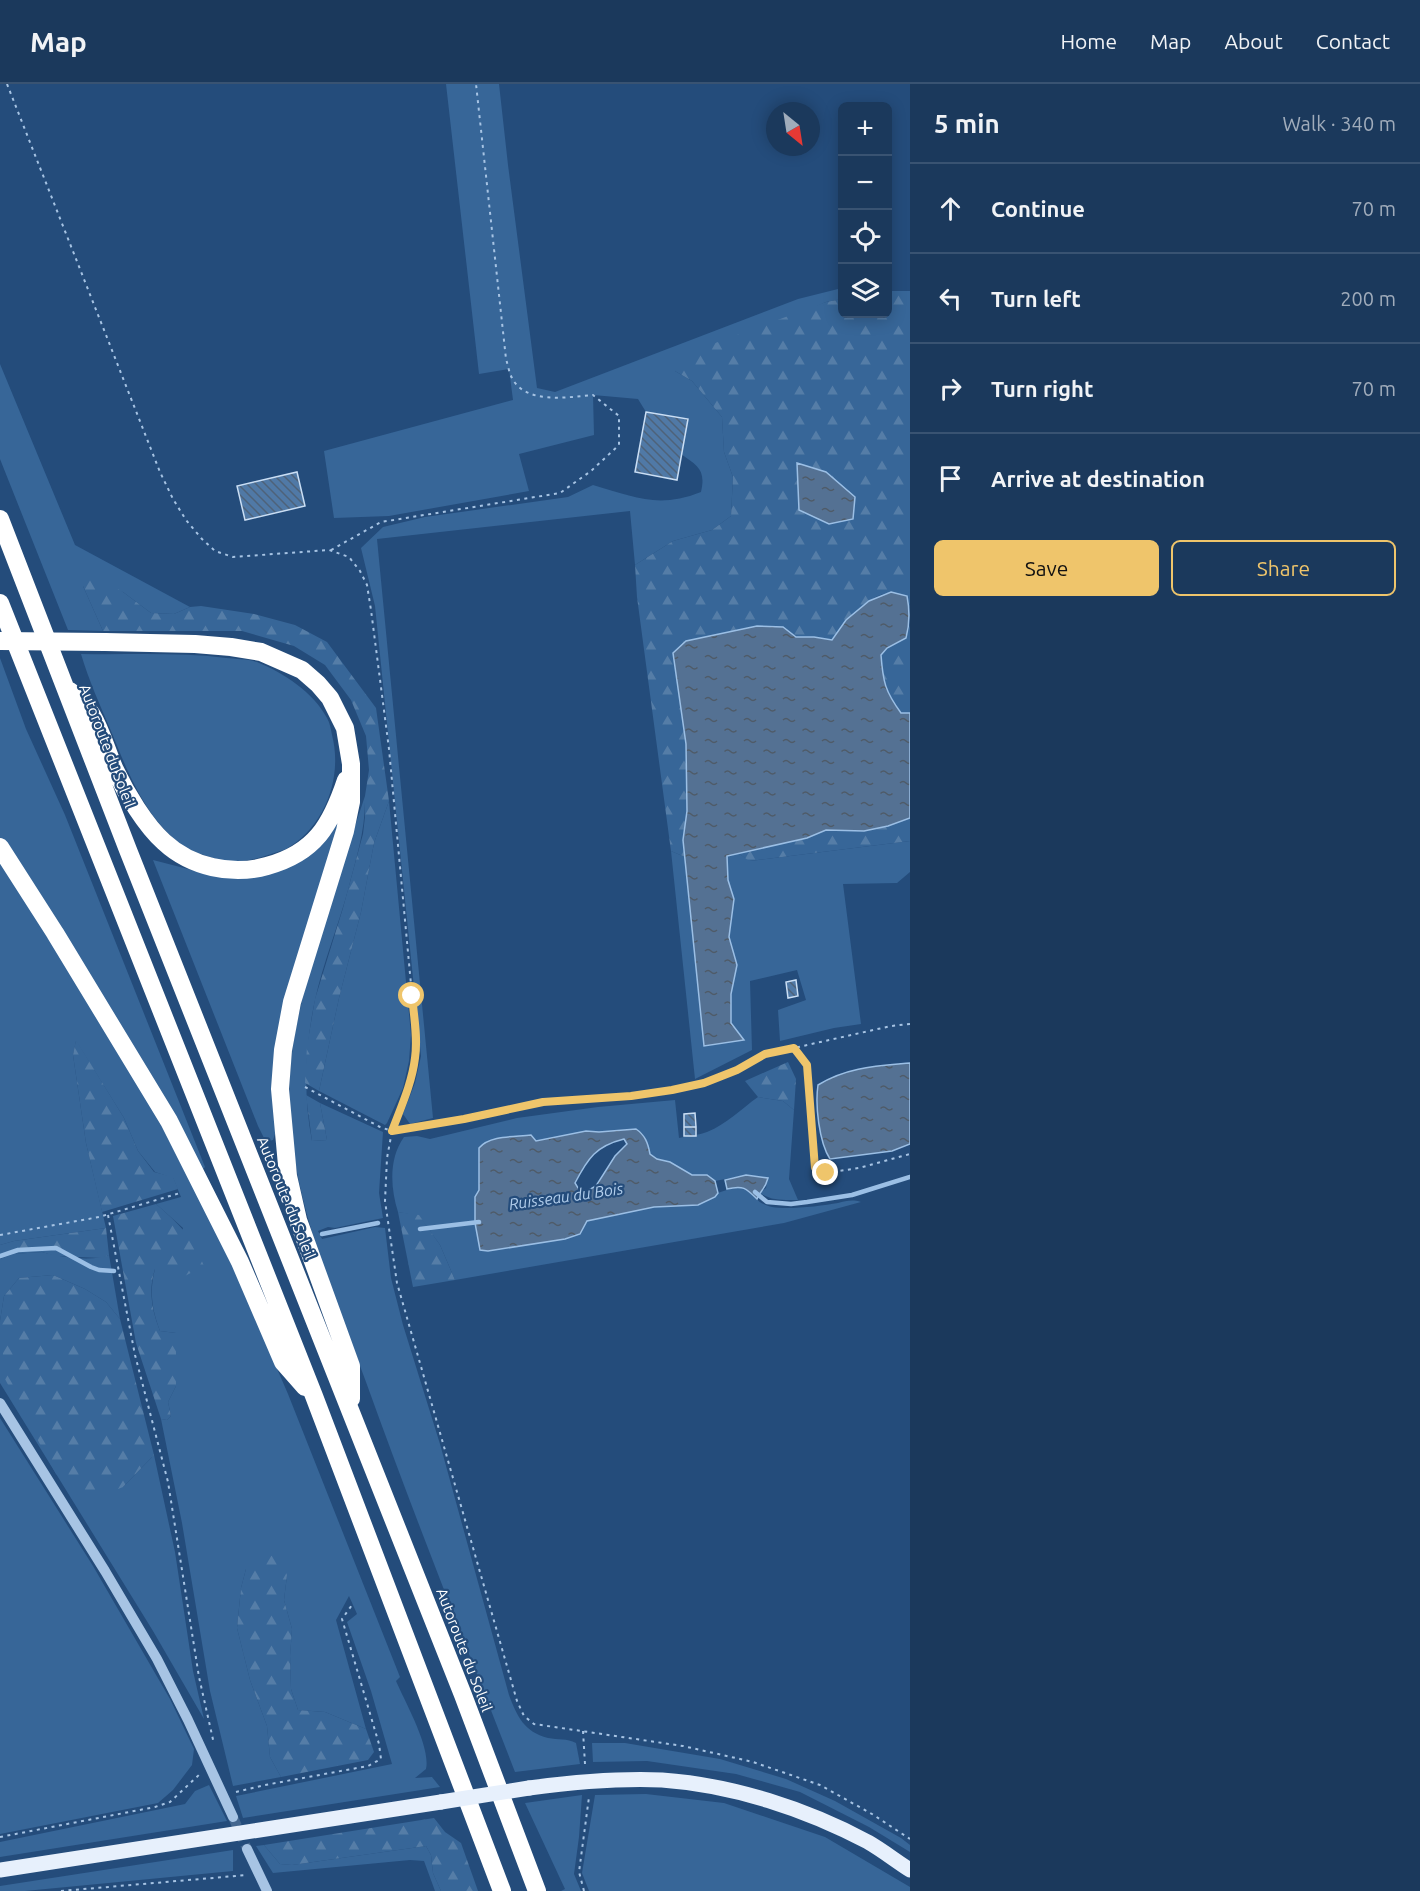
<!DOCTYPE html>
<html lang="en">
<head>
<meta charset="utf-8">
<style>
  :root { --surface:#1b395c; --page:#244062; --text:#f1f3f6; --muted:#a0acbb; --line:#395372; --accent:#efc56b }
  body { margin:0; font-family:Ubuntu,sans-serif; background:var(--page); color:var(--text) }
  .controls { position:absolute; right:18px; top:18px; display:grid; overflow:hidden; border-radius:9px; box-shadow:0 3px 15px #0003 }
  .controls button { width:54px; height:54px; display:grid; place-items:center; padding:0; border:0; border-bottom:2px solid var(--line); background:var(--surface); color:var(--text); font:30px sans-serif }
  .compass { position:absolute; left:766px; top:18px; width:54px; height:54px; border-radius:50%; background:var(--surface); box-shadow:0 3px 15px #0003; rotate:150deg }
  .stop { position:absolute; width:18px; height:18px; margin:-14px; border:4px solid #efc56b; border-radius:50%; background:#fff }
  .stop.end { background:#efc56b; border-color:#fff; box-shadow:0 2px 6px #0008 }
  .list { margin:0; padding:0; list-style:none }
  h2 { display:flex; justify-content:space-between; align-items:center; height:78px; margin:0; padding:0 24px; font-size:26px }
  h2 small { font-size:20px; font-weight:400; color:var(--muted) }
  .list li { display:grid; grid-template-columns:39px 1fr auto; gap:18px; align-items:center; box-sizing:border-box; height:90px; padding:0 24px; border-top:2px solid var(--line) }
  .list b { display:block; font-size:22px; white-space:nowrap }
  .list em { font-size:20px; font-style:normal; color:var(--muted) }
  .actions { display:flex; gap:12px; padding:18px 24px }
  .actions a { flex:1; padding:14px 0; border:2px solid var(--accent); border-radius:9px; text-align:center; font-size:21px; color:var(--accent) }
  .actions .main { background:var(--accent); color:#111 }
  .icon { flex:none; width:33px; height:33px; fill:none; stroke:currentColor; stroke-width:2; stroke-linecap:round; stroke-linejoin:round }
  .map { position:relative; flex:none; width:910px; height:1807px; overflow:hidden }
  header { display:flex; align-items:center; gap:36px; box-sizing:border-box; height:84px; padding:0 30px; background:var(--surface); border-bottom:2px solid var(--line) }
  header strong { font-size:28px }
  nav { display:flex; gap:33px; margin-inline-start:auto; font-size:21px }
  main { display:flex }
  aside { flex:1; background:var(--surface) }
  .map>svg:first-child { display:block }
  .green { fill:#376698 }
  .forest { fill:url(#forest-firs) }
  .water { fill:url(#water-ripples); stroke:#9bbfe5; stroke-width:1.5; fill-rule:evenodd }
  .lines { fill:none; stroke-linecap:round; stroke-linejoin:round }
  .stream { stroke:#9bbfe5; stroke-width:4.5 }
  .building { fill:url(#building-back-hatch); stroke:#cadef4; stroke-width:1.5 }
  .minor-tunnel { stroke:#45678f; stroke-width:10; stroke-dasharray:10 5; stroke-linecap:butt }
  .path { stroke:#a7c4e4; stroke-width:2; stroke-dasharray:3 4.5; stroke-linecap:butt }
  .minor { stroke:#a7c4e4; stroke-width:10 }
  .major { stroke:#e7f0fc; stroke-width:15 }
  .highway { stroke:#fff; stroke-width:18 }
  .major-bridge { stroke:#e7f0fc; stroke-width:15 }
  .highway-bridge { stroke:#fff; stroke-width:18 }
  .route { stroke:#efc56b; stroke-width:8 }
  .labels { text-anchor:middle; stroke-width:4.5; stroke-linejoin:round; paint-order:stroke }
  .street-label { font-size:15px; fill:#fff; stroke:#244c7b }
  .water-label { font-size:16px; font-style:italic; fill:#b2ceec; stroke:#244c7b }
</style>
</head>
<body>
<header>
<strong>Map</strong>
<nav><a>Home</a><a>Map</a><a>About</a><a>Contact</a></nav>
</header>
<main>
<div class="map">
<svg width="910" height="1807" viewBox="0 0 910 1807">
  <defs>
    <pattern id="forest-firs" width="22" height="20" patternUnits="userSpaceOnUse" patternTransform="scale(1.5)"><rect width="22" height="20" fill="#376698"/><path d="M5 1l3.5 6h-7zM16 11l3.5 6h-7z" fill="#557da7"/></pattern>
    <pattern id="water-ripples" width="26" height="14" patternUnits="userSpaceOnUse" patternTransform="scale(1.5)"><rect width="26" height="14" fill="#547193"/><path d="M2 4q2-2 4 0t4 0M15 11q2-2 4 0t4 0" fill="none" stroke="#4f5b68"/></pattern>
    <pattern id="building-back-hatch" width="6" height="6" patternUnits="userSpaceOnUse" patternTransform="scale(1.5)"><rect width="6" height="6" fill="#5079a6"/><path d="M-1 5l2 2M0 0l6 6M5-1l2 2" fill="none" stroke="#4e6279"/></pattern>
  </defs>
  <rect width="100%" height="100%" fill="#244c7b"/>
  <path class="green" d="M446,0H499L508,81L537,304L555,308L798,215L842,204V215L826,218L675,287L692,297L722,333L724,368L733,393L731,432L712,446L673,457L635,481L630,427L377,455L433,1034L410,1040L403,1030L415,999L421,972L375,522L361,464L383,443L425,433L568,413L593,401C635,413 658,425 701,408C706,386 698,382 681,370L687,335L646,328L638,315L593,311L594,351L519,370L529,407L389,432L334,434L324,367L513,316L509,285L479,290Z
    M0,280L75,461L190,523L174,530L151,529L123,508L83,502L103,547L68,546L0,375Z
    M81,570C129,571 178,568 226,574C236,575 248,575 257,578C284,589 313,608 327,634C330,639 331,646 332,651C343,693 325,743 286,765C281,767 274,769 268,771C248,778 227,780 207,772C197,769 186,765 178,758C144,731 127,686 111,647C100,621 89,597 81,570Z
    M0,574L26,645L65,731L205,1083L201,1087L15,776L0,754Z
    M365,712C366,745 356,775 348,806C338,843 323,879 315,916C305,963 303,1010 312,1057L327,1056L320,1019L383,1048L379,1109L383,1134L335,1144L328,1143L318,1147L322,1155L375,1143L385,1144L391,1194L403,1241L440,1360L509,1611C517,1632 524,1648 548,1654C558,1656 567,1654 576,1659L580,1680L515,1688C465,1559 413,1429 366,1298C330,1199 283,1098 290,990C293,943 306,900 319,855C333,807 349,760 365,712Z
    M389,717L411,951L409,977L403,1004L387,1039L385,1041L319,1007L339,914L361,828L374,759Z
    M343,727L303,857L276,1047L273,1056L266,1058L258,1042L153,776L215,792L265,791Z
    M910,757V788L897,799L843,800L861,940L834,944L780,957L778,926L806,916L797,886L750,897L752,966L695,995L671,767L685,773L705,962L743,956L731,939L730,910L737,881L729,853L734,815L728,796L727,772L738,769L750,777Z
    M0,774L150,1016L224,1162L288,1310L400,1593L396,1597C405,1618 431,1663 426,1685L415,1694L432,1693L440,1703L243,1734L236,1712L392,1680L371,1607L347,1538L357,1530L349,1512L336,1536L366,1645L325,1628L298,1626L291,1605L290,1572L292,1545L284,1516L287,1491L246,1485L241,1504L237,1544L250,1596L267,1642L270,1673L281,1693L233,1702L210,1607L182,1439L161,1335L167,1336L171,1332L168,1318L176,1302V1249L160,1247C152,1226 149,1207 155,1185H168L183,1144L156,1120L181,1113L173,1094L155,1088L138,1067L124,1034L76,957L73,971L86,1059L106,1144L14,1157L0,1161Z
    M758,1013L783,1017L794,1026L789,1095L798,1116C783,1116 772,1117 760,1109L766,1104L768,1094L746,1091L715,1097L707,1091H692L670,1078L657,1075L649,1070L648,1061L642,1049L636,1045L599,1048L586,1047L536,1057L530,1051L513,1053L479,1064V1106L475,1113L480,1166L488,1167L565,1155L587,1137L654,1123L698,1121L715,1113L718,1109C757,1094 745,1117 772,1123C787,1126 822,1122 838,1119C846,1117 852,1115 861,1118L784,1139L455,1196L440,1161L419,1132L398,1128C390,1103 389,1074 404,1053L417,1052L430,1055L517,1034L598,1023L675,1016L679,1054C688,1052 699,1051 707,1048C727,1040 741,1025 758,1013Z
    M42,1168C59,1173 92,1178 109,1171L120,1235L106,1218L85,1205L53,1191L19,1194L4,1212L0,1237L123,1403L154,1371L175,1468L193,1587L204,1635L153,1547L0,1299V1175L13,1170Z
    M0,1334L93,1482L170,1615L194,1665L192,1681L173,1706L158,1719L0,1750Z
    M592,1659H625L720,1675L786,1695L835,1717L901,1754L910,1761V1768L869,1743L800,1708L736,1690L647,1677L593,1678Z
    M209,1701L227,1737L0,1773V1758L185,1720L195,1707Z
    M646,1710L724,1719L825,1753L910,1803V1807H589L582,1789L595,1711Z
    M582,1711L579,1753L574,1790L581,1807H561L565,1805L525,1719Z
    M264,1761L280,1780L292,1781L426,1762L431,1771L433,1789L441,1807H435L424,1777L410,1776L273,1789L256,1762Z
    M233,1766V1787L25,1807H0V1802Z"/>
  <path class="forest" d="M888,207H910V523L907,512C902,511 897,509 892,509C869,508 844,539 832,556L814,553H796C791,549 786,544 781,543C747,537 704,558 673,569L686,660L687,727L683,755L685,773L671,767L637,513L635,481L673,457L712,446L731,432L733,393L724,368L722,333L692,297L675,287L680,272L826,218L842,215V230H888Z
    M90,495H100L123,508L151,529L174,530L190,523L201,522L254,530L295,541L327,558L376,624L389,717L374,759L361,828L339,914L319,1007L305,999L307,962L315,915L343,824L363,750L365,733V712L369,686L366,652L351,616L325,581L294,562L242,547H103L83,502Z
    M910,541V629H901C885,606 883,598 881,571L887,564L906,554Z
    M910,734V757L749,777L738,769L807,754L826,746L864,747L888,742Z
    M76,956L124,1034L138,1067L154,1088L173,1093L178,1105L102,1128L86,1059L73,971Z
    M788,978L796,995L794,1026L783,1017L758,1013L745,997Z
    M306,1011L320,1019L327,1056L312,1057Z
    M156,1120C180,1141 192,1152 204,1182L183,1193L173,1192L168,1185H155C148,1206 152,1227 160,1247L176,1249V1302L168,1318L171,1332L167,1336L161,1335L136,1259L113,1132Z
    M398,1128L419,1131L440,1161L455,1196L413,1203Z
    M106,1144L109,1171L102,1174L55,1172L42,1168L13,1170L0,1175V1161L14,1157Z
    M53,1191L85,1205L106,1218L120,1235L154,1371L123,1403L101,1412L79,1406L56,1390L5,1295L0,1237L4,1212L19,1194Z
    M270,1471L280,1475L287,1491L284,1516L292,1545L290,1573L291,1605L298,1626L325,1628L366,1645L374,1668L368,1676L281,1693L270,1673L267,1642L250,1596L237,1544L241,1504L246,1485L258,1473Z
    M434,1734L445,1748L461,1759L478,1807H441L433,1789L431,1771L426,1762L292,1781L280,1780L264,1761Z"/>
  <path class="water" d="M797,379L826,388L855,413L853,435L829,440L799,426Z
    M891,508L907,512C910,527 910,539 906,554L887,564L881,571C883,598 885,607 901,629H910V734L888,742L864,747L826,746L807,754L727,772L728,796L734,815L729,853L737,881L731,910V939L744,956L704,962L683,756L687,727L686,660L673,569L686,557L757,542L783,543L796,553H814L832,556L846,536L869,517Z
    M910,979V1060L892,1067L830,1075C819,1058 815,1021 818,1001C847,983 877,982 910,979Z
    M636,1045C645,1051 648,1059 650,1070L657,1075L670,1078L692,1091H707L715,1097L718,1109L715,1113L698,1121L654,1123L587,1137L580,1150L565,1155L488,1167L480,1166L475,1139V1113L479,1106V1064C490,1051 515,1053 531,1051L536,1057L586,1047L599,1048ZM624,1055L627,1060L615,1072L596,1102L587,1107L578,1104L575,1099C588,1074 596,1062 624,1055Z
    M746,1091L768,1094C765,1106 761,1105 757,1115C746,1104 743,1101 727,1105L725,1096Z"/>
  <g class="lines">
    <path class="stream" d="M755,1108L767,1118L791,1120L807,1118L852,1111L910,1093
      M420,1145L479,1138
      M322,1150L378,1139
      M0,1172L18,1166L56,1164L91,1183L99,1186L114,1187"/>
  </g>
  <path class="building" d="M646,328L688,335L677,396L635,388Z
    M297,388L305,422L245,436L237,402Z
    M796,896L798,912L788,914L786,898Z
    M695,1029L696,1043H684V1030Z
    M684,1043H696V1052H684Z"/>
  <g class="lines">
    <path class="minor-tunnel" d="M233,1733L247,1765"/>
    <path class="path" d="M7,0L160,388L173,415L186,436L202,455L215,467L233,473L329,466L349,473L360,487L367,501L371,526L389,665L416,954L415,975L409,1000L392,1047L387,1074L385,1117L397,1199L517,1617L524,1632L534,1640L683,1662L753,1678L820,1701L872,1730L910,1755
      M331,466L381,438L560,409L591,387L619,361V332L593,311C568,313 526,321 512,294C509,289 508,281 506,275L476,0
      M910,940L891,942L794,964L807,981L815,1084L826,1089L859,1084L910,1070
      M305,1003L380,1043L392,1047L464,1035L543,1018L631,1012L672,1006L704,999L737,986L765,970L794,964
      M108,1131L135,1271L168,1398L199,1593L214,1660
      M0,1151L99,1133L180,1109
      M583,1647L585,1680
      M236,1708L265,1701L368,1682L381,1675L379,1660L342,1535L352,1521
      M0,1753L155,1723L170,1718L201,1689
      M61,1807L247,1791
      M584,1807L579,1788L589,1713"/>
    <path class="minor" d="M0,1319L105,1487L157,1575L188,1636L233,1733
      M247,1765L267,1807"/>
    <path class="major" d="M529,1704C574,1698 618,1694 662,1696C733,1701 806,1725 868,1758C882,1766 896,1777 910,1786
      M0,1786L441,1718"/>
    <path class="highway" d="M0,435L128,766L463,1611L537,1807
      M0,519L314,1312L502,1807
      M105,558L195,560L231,563L261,568L302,586L318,600L330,614L345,644L351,680V718L345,747L292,918L283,966L280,1005L288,1092L298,1136L351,1282V1315
      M70,607C77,615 86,622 92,631C102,648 107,668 115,686C126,709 145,741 164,758C191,783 232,792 267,782C315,769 331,741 346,696
      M0,763L55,849L169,1037L240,1178L283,1278L305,1303"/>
    <path class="major-bridge" d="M441,1718L529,1704"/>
    <path class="highway-bridge" d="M0,557L105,558"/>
  </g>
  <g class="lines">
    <path class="route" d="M412,912C414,933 418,954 415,974C412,999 401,1023 392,1047L464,1035L543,1018L631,1012L672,1006L704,999L737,986L765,970L794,964L807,981L815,1084L826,1089"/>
  </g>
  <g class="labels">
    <g class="street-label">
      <text transform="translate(107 662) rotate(69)" y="5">Autoroute du Soleil</text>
      <text transform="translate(286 1114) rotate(68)" y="5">Autoroute du Soleil</text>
      <text transform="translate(464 1566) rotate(69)" y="5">Autoroute du Soleil</text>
    </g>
    <g class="water-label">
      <text transform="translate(566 1112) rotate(-8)" y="6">Ruisseau du Bois</text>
    </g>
  </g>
</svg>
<div class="controls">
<button>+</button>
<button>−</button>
<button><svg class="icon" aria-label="locate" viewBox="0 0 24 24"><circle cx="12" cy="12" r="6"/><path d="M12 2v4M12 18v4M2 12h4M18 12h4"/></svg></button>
<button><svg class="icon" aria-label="layers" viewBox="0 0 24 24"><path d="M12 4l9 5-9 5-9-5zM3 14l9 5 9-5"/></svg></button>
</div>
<svg class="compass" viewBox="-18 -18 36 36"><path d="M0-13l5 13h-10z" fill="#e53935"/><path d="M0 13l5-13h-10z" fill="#a0acbb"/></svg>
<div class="stop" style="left:412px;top:912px"></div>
<div class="stop end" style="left:826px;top:1089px"></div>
</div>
<aside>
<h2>5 min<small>Walk · 340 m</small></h2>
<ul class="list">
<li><svg class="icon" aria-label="ahead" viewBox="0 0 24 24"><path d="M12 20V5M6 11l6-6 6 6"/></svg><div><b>Continue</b></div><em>70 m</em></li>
<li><svg class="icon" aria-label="left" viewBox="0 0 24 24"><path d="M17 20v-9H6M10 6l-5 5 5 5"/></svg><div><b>Turn left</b></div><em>200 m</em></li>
<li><svg class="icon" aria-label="right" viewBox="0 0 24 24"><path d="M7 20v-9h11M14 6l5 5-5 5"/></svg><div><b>Turn right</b></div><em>70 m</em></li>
<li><svg class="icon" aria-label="arrive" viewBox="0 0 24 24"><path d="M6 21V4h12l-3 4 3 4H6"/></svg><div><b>Arrive at destination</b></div></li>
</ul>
<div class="actions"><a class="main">Save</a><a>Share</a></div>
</aside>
</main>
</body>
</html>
